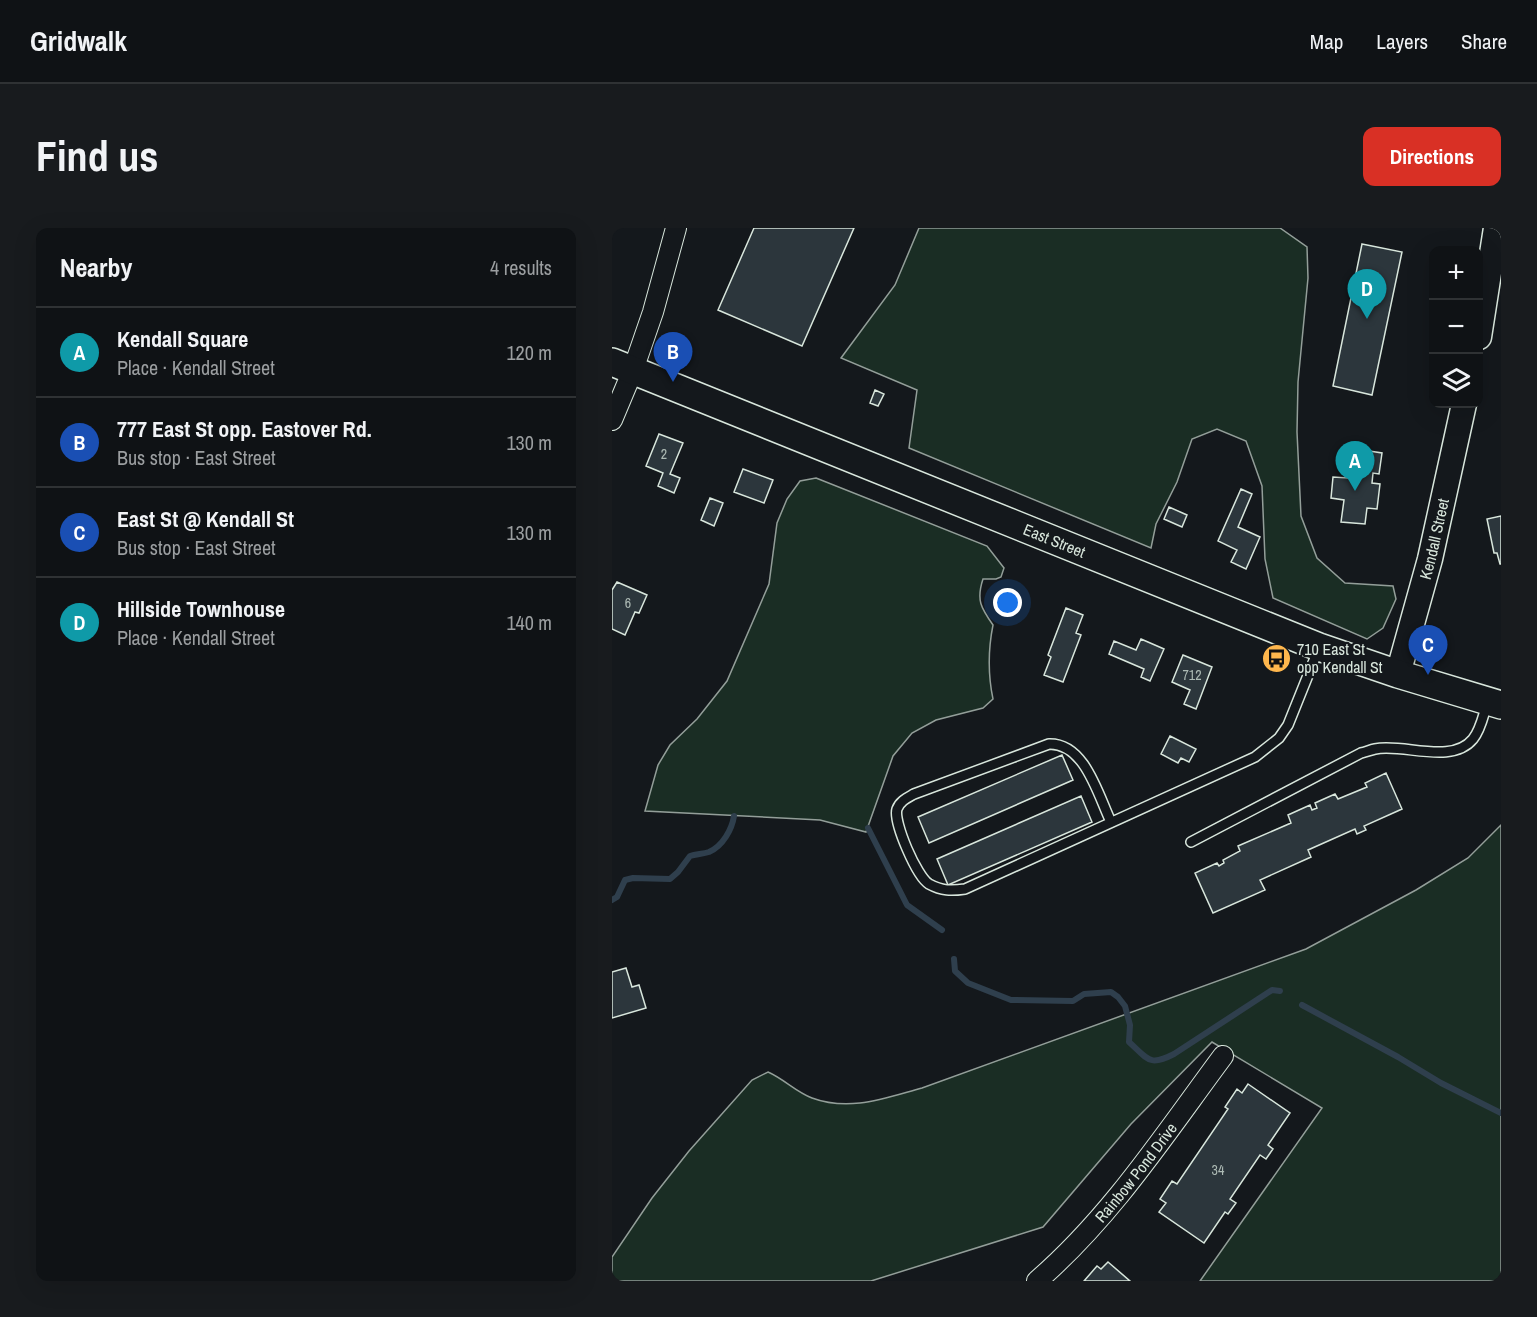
<!DOCTYPE html>
<html lang="en">
<head>
<meta charset="utf-8">
<style>
  :root { --surface:#0f1215; --page:#181b1e; --text:#f1f3f6; --muted:#9b9ea0; --line:#2f3234; --accent:#d93025 }
  body { margin:0; font-family:"Archivo Narrow",sans-serif; background:var(--page); color:var(--text) }
  .controls { position:absolute; right:18px; top:18px; display:grid; overflow:hidden; border-radius:12px; box-shadow:0 6px 24px #0002 }
  .controls button { width:54px; height:54px; display:grid; place-items:center; padding:0; border:0; border-bottom:2px solid var(--line); background:var(--surface); color:var(--text); font:30px sans-serif }
  .you { position:absolute; left:396px; top:375px; width:21px; height:21px; margin:-15px; border:4px solid #fff; border-radius:50%; background:#1a73e8; box-shadow:0 0 0 9px #1a73e833 }
  .badge { display:grid; place-items:center; width:39px; height:39px; border-radius:50%; background:var(--accent); color:#fff; font-size:20px; font-weight:700 }
  .pin { position:absolute; translate:-50% -50px; filter:drop-shadow(0 2px 3px #0008) }
  .pin::after { content:''; position:absolute; top:32px; width:21px; height:18px; background:inherit; clip-path:polygon(0 0,100% 0,50% 100%) }
  .list { margin:0; padding:0; list-style:none }
  h2 { display:flex; justify-content:space-between; align-items:center; height:78px; margin:0; padding:0 24px; font-size:26px }
  h2 small { font-size:20px; font-weight:400; color:var(--muted) }
  .list li { display:grid; grid-template-columns:39px 1fr auto; gap:18px; align-items:center; box-sizing:border-box; height:90px; padding:0 24px; border-top:2px solid var(--line) }
  .list b { display:block; font-size:22px; white-space:nowrap }
  .list p { margin:0; font-size:20px; white-space:nowrap; color:var(--muted) }
  .list em { font-size:20px; font-style:normal; color:var(--muted) }
  .icon { flex:none; width:33px; height:33px; fill:none; stroke:currentColor; stroke-width:2; stroke-linecap:round; stroke-linejoin:round }
  .map { position:relative; flex:none; width:889px; height:1053px; overflow:hidden; border-radius:12px }
  header { display:flex; align-items:center; gap:36px; box-sizing:border-box; height:84px; padding:0 30px; background:var(--surface); border-bottom:2px solid var(--line) }
  header strong { font-size:28px }
  nav { display:flex; gap:33px; margin-inline-start:auto; font-size:21px }
  .intro { display:flex; align-items:center; justify-content:space-between; box-sizing:border-box; height:144px; padding:0 36px }
  h1 { margin:0; font-size:42px }
  .button { padding:15px 27px; border-radius:12px; background:var(--accent); color:#fff; font-size:21px; font-weight:700 }
  main { display:flex; gap:36px; padding:0 36px }
  aside { flex:1; background:var(--surface); border-radius:12px; box-shadow:0 6px 24px #0002 }
  .map>svg:first-child { display:block }
  .green { fill:#1a2d24; stroke:#939e99; stroke-width:1.5 }
  .lines { fill:none; stroke-linecap:round; stroke-linejoin:round }
  .stream { stroke:#2f3f4d; stroke-width:6 }
  .building { fill:#2c363c; stroke:#d8e6dc; stroke-width:1.5 }
  .service-casing { stroke:#d8e6dc; stroke-width:12 }
  .minor-casing { stroke:#d8e6dc; stroke-width:22 }
  .tertiary-casing { stroke:#d8e6dc; stroke-width:27 }
  .secondary-casing { stroke:#d8e6dc; stroke-width:30 }
  .service { stroke:#14181c; stroke-width:9 }
  .minor { stroke:#14181c; stroke-width:20 }
  .tertiary { stroke:#14181c; stroke-width:24 }
  .secondary { stroke:#14181c; stroke-width:27 }
  .labels { text-anchor:middle; stroke-width:4.5; stroke-linejoin:round; paint-order:stroke }
  .number-label { font-size:14px; fill:#adbab4 }
  .street-label { font-size:16px; fill:#d8e6dc; stroke:#14181c }
  .poi-label { font-size:16px; fill:#d8e6dc; stroke:#14181c; text-anchor:start }
</style>
</head>
<body>
<header>
<strong>Gridwalk</strong>
<nav><a>Map</a><a>Layers</a><a>Share</a></nav>
</header>
<div class="intro"><h1>Find us</h1><a class="button">Directions</a></div>
<main>
<aside>
<h2>Nearby<small>4 results</small></h2>
<ul class="list">
<li><span class="badge" style="background:#0f9aa8">A</span><div><b>Kendall Square</b><p>Place · Kendall Street</p></div><em>120 m</em></li>
<li><span class="badge" style="background:#1a4fb4">B</span><div><b>777 East St opp. Eastover Rd.</b><p>Bus stop · East Street</p></div><em>130 m</em></li>
<li><span class="badge" style="background:#1a4fb4">C</span><div><b>East St @ Kendall St</b><p>Bus stop · East Street</p></div><em>130 m</em></li>
<li><span class="badge" style="background:#0f9aa8">D</span><div><b>Hillside Townhouse</b><p>Place · Kendall Street</p></div><em>140 m</em></li>
</ul>
</aside>
<div class="map">
<svg width="889" height="1053" viewBox="0 0 889 1053">
  <rect width="100%" height="100%" fill="#14181c"/>
  <path class="green" d="M307,0H668L695,19L696,50L686,154L685,204L689,288L705,330L733,355L781,358L784,371L771,400L755,411L661,370L653,331L650,258L634,213L605,201L580,211L565,254L544,296L539,320L297,220L305,162L229,130L283,57Z
    M204,250L375,318L392,340L389,349L384,351H371C364,372 369,380 381,397C376,422 376,447 381,471L371,480L324,492L300,505L281,528L254,604L208,592L33,583L46,537L58,517L85,491L115,453L157,356L165,295L175,271L188,253Z
    M889,597V1053H588L710,880L600,814L519,896L431,999L259,1053H0V1029L40,970L77,923L140,852L156,844C172,851 184,864 200,870C238,884 273,870 310,860L694,721L804,662L856,630Z"/>
  <g class="lines">
    <path class="stream" d="M256,600L295,677L330,702
      M0,672L5,669L13,652L21,650L58,651L66,644L78,628C84,626 91,626 97,624C111,618 120,601 122,588
      M342,731L343,743L356,755L399,772L461,773L472,766L499,764L506,769L513,778L518,797L517,814C536,831 537,839 562,826L660,762L668,763
      M690,777L786,829L829,855L889,885"/>
  </g>
  <path class="building" d="M142,0H242L190,118L106,82Z
    M750,16L790,24L760,167L721,158Z
    M263,162L272,166L266,178L258,175Z
    M47,206L71,215L58,246L68,250L62,265L46,258L51,245L34,238Z
    M757,223L770,225L767,246L761,245L760,255L768,256L765,281L755,280L753,296L729,294L732,272L719,270L721,249L736,250L738,228L756,230Z
    M131,241L161,252L152,275L122,264Z
    M629,261L640,266L626,299L648,309L634,341L619,334L625,322L606,313Z
    M98,270L111,275L102,298L89,292Z
    M557,279L575,287L570,299L552,291Z
    M889,288V336H888L885,325H882L875,291Z
    M5,354L35,367L27,385L23,384L13,407L0,401V362Z
    M454,380L471,387L464,405L469,407L451,454L432,447L439,429L436,427Z
    M529,411L552,421L538,453L529,449L532,441L497,426L502,413L524,422Z
    M571,427L600,439L584,481L572,476L578,462L560,454Z
    M558,508L584,521L577,534L569,530L566,535L549,526Z
    M450,527L461,552L317,615L306,589Z
    M774,545L790,581L752,598L754,602L745,606L743,601L696,622L699,629L648,652L653,662L601,685L583,645L605,635L607,638L612,635L611,632L628,623L626,618L679,595L676,587L698,577L700,582L705,580L703,575L723,566L726,571L755,559L753,555Z
    M469,568L480,594L336,657L325,631Z
    M14,740L20,759L27,757L34,780L0,790V744Z
    M636,856L678,885L656,917L661,921L654,931L648,927L618,971L624,975L616,986L613,984L592,1015L547,984L554,975L548,971L560,953L565,956L616,881L613,879L625,861L630,865Z
    M496,1034L518,1053H472L485,1038L489,1041Z"/>
  <g class="lines">
    <defs>
      <path id="service" d="M499,594C486,567 473,515 437,516L302,566C295,570 288,573 285,581C281,594 305,649 317,656C330,663 339,663 353,661L643,529L667,510L676,497L707,420
        M579,614L749,525C754,524 758,522 763,521C791,515 840,537 861,511C869,501 871,488 875,476"/>
      <g id="minor">
        <path d="M0,192L21,142L41,84L64,0"/>
        <path id="s1" d="M425,1053C499,989 553,906 611,828"/>
      </g>
      <g id="tertiary">
        <path d="M867,109L884,0"/>
        <path id="s2" d="M786,446L818,331L852,176"/>
      </g>
      <g id="secondary">
        <path id="s3" d="M0,134L707,419L786,446L889,477"/>
      </g>
    </defs>
    <use href="#service" class="service-casing"/>
    <use href="#minor" class="minor-casing"/>
    <use href="#tertiary" class="tertiary-casing"/>
    <use href="#secondary" class="secondary-casing"/>
    <use href="#service" class="service"/>
    <use href="#minor" class="minor"/>
    <use href="#tertiary" class="tertiary"/>
    <use href="#secondary" class="secondary"/>
  </g>
  <defs>
    <symbol id="bus-disc" viewBox="-11 -11 22 22"><circle r="9.5" fill="#ffb74d" stroke="#14181c"/><path d="M-5-6H5V4H4V6H2V4H-2V6H-4V4H-5ZM-3.5-4V0h7V-4ZM-3.5 1.2v1.5H-2V1.2ZM2 1.2v1.5H3.5V1.2Z" fill="#111"/></symbol>
  </defs>
  <g fill-rule="evenodd">
    <use href="#bus-disc" x="648" y="414" width="33" height="33"/>
  </g>
  <g class="labels">
    <g class="number-label">
      <text x="52" y="231">2</text>
      <text x="16" y="380">6</text>
      <text x="580" y="452">712</text>
      <text x="606" y="947">34</text>
    </g>
    <g class="street-label">
      <text dy="6" stroke="none"><textPath href="#s2" startOffset="140">Kendall Street</textPath></text>
      <text dy="6" stroke="none"><textPath href="#s3" startOffset="477">East Street</textPath></text>
      <text dy="6" stroke="none"><textPath href="#s1" startOffset="147">Rainbow Pond Drive</textPath></text>
    </g>
    <g class="poi-label">
      <text x="685" y="427">710 East St<tspan x="685" dy="18">opp Kendall St</tspan></text>
    </g>
  </g>
</svg>
<div class="controls">
<button>+</button>
<button>−</button>
<button><svg class="icon" aria-label="layers" viewBox="0 0 24 24"><path d="M12 4l9 5-9 5-9-5zM3 14l9 5 9-5"/></svg></button>
</div>
<div class="you"></div>
<div class="pin badge" style="left:743px;top:263px;background:#0f9aa8">A</div>
<div class="pin badge" style="left:61px;top:154px;background:#1a4fb4">B</div>
<div class="pin badge" style="left:816px;top:447px;background:#1a4fb4">C</div>
<div class="pin badge" style="left:755px;top:91px;background:#0f9aa8">D</div>
</div>
</main>
</body>
</html>
